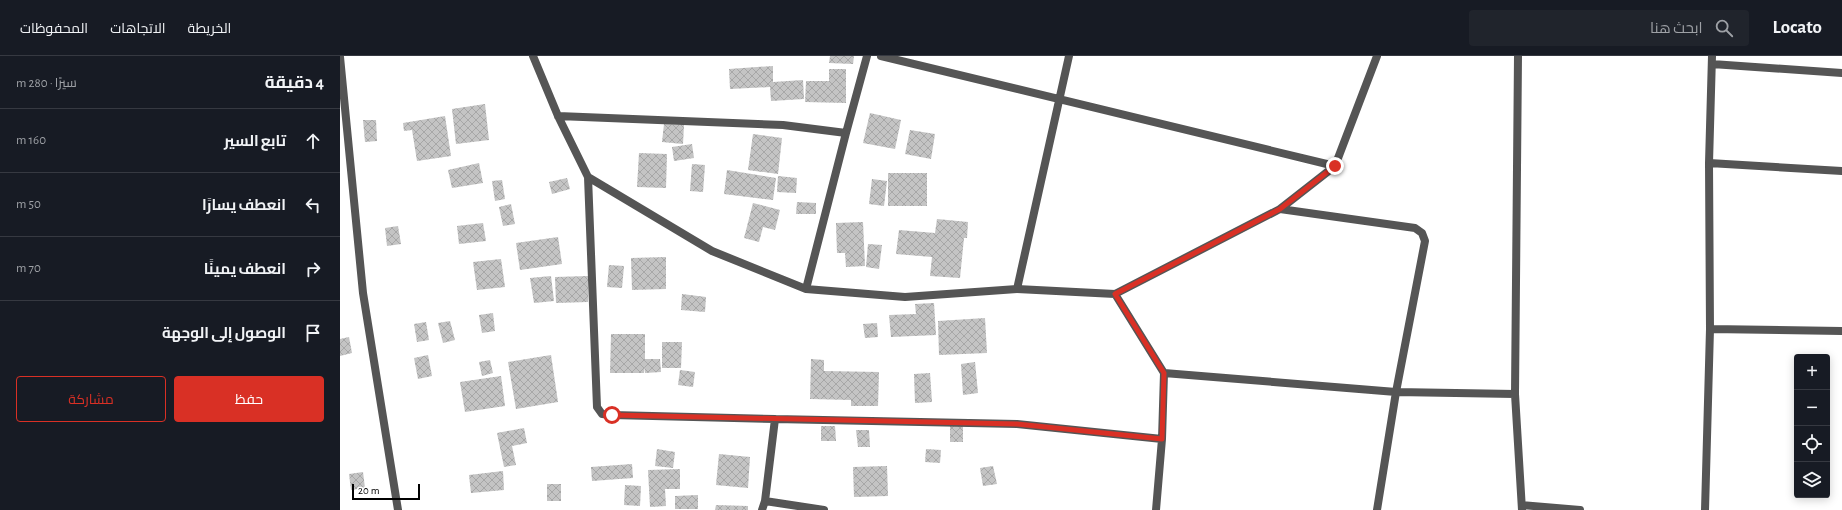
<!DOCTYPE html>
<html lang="ar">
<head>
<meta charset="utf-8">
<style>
  :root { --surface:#171b24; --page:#20242c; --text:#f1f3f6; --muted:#9ea1a6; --line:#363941; --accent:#d93025 }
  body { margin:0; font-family:"Alegreya Sans",Cairo,sans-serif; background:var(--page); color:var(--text); direction:rtl }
  .controls { position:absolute; right:12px; bottom:12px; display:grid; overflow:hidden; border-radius:4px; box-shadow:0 2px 10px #0003 }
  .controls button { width:36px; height:36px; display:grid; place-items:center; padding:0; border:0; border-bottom:1px solid var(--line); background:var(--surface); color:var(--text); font:20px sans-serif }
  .scale { position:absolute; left:12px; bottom:10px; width:68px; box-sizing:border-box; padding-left:4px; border:2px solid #000; border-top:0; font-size:11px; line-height:14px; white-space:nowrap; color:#000; -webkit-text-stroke:3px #fff; paint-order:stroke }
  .stop { position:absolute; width:12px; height:12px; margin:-9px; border:3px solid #d93025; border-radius:50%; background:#fff }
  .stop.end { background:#d93025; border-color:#fff; box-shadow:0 1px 4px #0008 }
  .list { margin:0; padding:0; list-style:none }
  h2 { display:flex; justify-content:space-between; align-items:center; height:52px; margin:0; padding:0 16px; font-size:17px }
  h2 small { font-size:13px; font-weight:400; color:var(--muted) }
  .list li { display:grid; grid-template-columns:26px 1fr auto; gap:12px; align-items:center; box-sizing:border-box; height:64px; padding:0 16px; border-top:1px solid var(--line) }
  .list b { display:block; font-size:15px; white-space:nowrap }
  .list em { font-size:13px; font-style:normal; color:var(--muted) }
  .actions { display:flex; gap:8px; padding:12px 16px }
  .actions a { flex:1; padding:9px 0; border:1px solid var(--accent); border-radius:4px; text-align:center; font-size:14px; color:var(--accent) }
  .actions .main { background:var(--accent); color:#fff }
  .icon { flex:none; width:22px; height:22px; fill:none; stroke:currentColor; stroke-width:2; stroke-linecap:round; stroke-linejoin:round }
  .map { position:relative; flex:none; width:1502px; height:454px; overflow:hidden; direction:ltr }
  header { display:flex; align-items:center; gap:24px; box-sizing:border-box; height:56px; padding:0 20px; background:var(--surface); border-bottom:1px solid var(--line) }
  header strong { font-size:19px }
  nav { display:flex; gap:22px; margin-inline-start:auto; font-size:14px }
  .search { width:280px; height:36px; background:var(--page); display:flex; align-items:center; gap:10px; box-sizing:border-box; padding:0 14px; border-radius:4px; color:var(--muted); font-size:15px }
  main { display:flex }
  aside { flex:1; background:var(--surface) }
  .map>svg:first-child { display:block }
  .building { fill:url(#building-cross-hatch) }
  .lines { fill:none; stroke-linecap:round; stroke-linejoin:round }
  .minor { stroke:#555; stroke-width:8 }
  .route { stroke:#d93025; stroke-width:5 }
</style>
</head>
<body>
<header>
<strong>Locato</strong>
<div class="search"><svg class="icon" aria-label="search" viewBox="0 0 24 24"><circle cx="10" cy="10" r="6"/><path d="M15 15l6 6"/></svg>ابحث هنا</div>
<nav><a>الخريطة</a><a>الاتجاهات</a><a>المحفوظات</a></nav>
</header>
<main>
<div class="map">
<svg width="1502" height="454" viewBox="0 0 1502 454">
  <defs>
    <pattern id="building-cross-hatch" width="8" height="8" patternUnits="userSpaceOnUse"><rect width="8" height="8" fill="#c4c4c4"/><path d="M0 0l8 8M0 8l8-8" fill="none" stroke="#a7a7a7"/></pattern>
  </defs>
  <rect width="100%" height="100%" fill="#fff"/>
  <path class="building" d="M490,0H514L513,8L489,7Z
    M433,10V26L463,24L464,43L431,45L430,31L390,33L389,13Z
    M489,13H506V47L465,46L466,25H489Z
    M145,48L149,84L116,88L112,53Z
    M530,57L561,64L555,93L523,87Z
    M105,60L111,100L77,105L72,74L64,75L63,67Z
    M23,64H36L37,85L25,86Z
    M324,68L344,69L343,88L322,86Z
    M570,74L595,78L591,103L565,98Z
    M413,78L442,82L438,118L408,114Z
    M352,88L354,102L334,105L332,91Z
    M299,97L327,98L326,132L297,131Z
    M139,107L143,127L112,132L108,114Z
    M352,108L365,109L363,136L350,135Z
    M387,114L436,122L433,144L384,138Z
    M548,117H587V150H548Z
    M438,120L457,122L456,137L437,136Z
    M227,122L230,133L212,138L209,126Z
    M532,123L547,125L544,150L529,148Z
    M162,124L165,143L155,145L152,125Z
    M457,146L476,147V158H456Z
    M413,147L440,154L435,174L423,171L419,186L404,182Z
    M171,148L175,168L163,170L159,151Z
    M597,163L628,166L627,182H624L620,222L590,220L592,201L556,198L559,174L595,177Z
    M523,166L525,210L506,211L505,197H497L496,167Z
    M143,167L146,185L119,188L117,170Z
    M58,170L61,188L47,190L45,172Z
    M218,181L222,208L180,214L176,187Z
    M528,188L542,189L539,213L526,211Z
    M326,201V233L292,234L291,202Z
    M161,203L165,231L137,234L133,206Z
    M269,209L284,210L282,232L267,231Z
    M211,220L214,245L194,247L190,222Z
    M248,220V246L216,247L215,221Z
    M342,238L366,241L365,256L341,254Z
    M594,247L596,279L551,281L549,259L576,258L575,248Z
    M153,257L155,275L142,277L139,259Z
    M645,262L647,297L599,299L598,265Z
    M110,265L115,284L103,287L98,267Z
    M86,266L89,284L77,286L74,268Z
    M537,267L538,281L525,282L523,268Z
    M271,278H305V303H320L321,316L305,317L304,311V317H270Z
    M9,281L12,297L0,300V283Z
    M322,286H342L341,312H322Z
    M88,299L92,320L78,323L74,302Z
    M211,299L218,346L176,353L168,306Z
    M471,303L484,304V315L539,316L538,350H511V344L470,343Z
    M150,304L153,317L142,320L139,306Z
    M635,306L638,337L623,339L621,308Z
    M340,314L355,316L353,331L338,329Z
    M590,317L592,346L575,347L574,318Z
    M161,320L165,350L125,356L120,326Z
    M481,370H495L496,385H481Z
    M610,370H623V386H610Z
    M184,372L187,387L172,390L176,409L164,411L157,377Z
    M516,374H529L530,391H518Z
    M317,393L335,396L333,412L315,410Z
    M586,393L601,394L600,407L585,406Z
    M379,398L410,401L408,432L376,429Z
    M292,408L293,422L252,425L251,411Z
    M547,410L548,440L514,441L513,411Z
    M653,410L657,428L643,430L640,412Z
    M340,413V433H325L326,450L310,451L308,414Z
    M163,415L164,434L131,437L129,419Z
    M23,416L25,432L11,434L9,418Z
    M207,428H221V445H207Z
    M285,429L301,430L300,450L284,449Z
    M358,439V453H335V440Z
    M376,449L408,450V454H375Z"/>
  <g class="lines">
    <path class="minor" d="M193,0L218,60L248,121L372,195L466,233L565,241L677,233L775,238L824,317L1056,336L1175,338
      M541,0L995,110L940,153
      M1178,0L1175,338L1182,454
      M0,1L23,237L58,454
      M1372,8L1502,17
      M218,60L443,69L506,77
      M1369,107L1502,115
      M995,110L1037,0
      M248,121L257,351L262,358L272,359L435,363L425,445L484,454
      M466,233L506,77L527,0
      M677,233L729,0
      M775,238L940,153L1075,172L1082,177L1085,185L1056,336L1037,454
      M1370,273L1502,275
      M435,363L677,368L822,383
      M1182,449L1240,454
      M422,454L425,445
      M816,454L822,383L824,317
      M1365,454L1370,273L1369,107L1372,0"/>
  </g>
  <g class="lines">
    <path class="route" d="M272,359L677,368L822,383L824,317L775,238L940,153L995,110"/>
  </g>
</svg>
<div class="controls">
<button>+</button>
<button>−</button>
<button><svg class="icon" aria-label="locate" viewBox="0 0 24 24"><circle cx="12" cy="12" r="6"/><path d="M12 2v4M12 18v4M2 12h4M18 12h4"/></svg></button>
<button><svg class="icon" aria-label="layers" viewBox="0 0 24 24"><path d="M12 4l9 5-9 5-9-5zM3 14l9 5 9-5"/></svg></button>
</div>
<div class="scale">20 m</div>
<div class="stop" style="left:272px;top:359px"></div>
<div class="stop end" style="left:995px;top:110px"></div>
</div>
<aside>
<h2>4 دقيقة<small>سيرًا · 280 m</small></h2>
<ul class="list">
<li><svg class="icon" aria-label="ahead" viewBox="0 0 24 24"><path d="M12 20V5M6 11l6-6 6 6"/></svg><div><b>تابع السير</b></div><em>160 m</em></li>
<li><svg class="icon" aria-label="left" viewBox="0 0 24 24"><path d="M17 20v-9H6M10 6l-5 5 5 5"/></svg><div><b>انعطف يسارًا</b></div><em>50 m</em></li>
<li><svg class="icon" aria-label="right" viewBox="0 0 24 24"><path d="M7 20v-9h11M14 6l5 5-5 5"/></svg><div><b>انعطف يمينًا</b></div><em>70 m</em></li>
<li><svg class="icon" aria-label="arrive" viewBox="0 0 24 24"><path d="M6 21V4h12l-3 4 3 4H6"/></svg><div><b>الوصول إلى الوجهة</b></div></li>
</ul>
<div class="actions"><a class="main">حفظ</a><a>مشاركة</a></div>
</aside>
</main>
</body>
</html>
